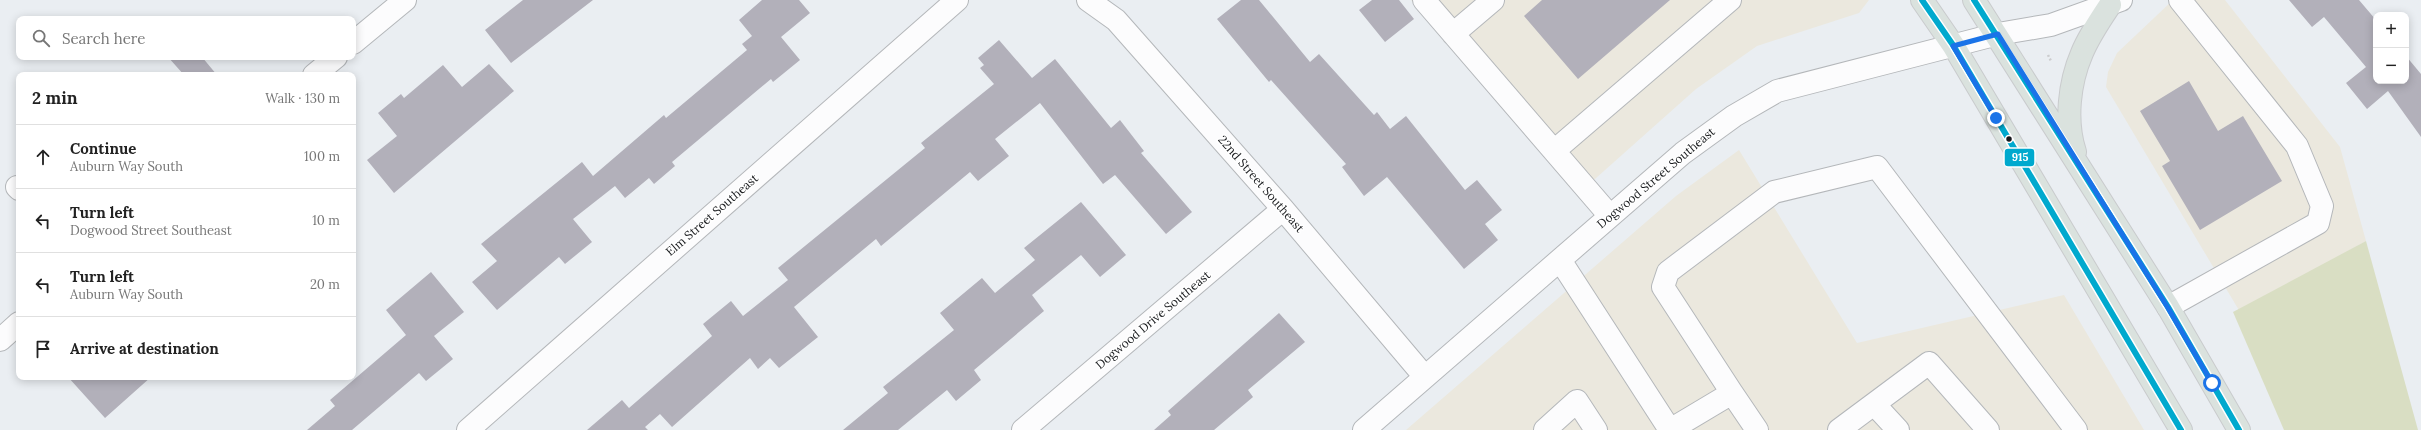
<!DOCTYPE html>
<html lang="en">
<head>
<meta charset="utf-8">
<style>
  :root { --surface:#fff; --page:#f2f2f2; --text:#222; --muted:#767676; --line:#e0e0e0 }
  body { margin:0; font-family:Lora,serif; background:var(--page); color:var(--text) }
  .controls { position:absolute; right:12px; top:12px; display:grid; overflow:hidden; border-radius:8px; box-shadow:0 2px 10px #0003 }
  .controls button { width:36px; height:36px; display:grid; place-items:center; padding:0; border:0; border-bottom:1px solid var(--line); background:var(--surface); color:var(--text); font:20px sans-serif }
  .stop { position:absolute; width:12px; height:12px; margin:-9px; border:3px solid #1a73e8; border-radius:50%; background:#fff }
  .stop.end { background:#1a73e8; border-color:#fff; box-shadow:0 1px 4px #0008 }
  .list { margin:0; padding:0; list-style:none }
  h2 { display:flex; justify-content:space-between; align-items:center; height:52px; margin:0; padding:0 16px; font-size:17px }
  h2 small { font-size:13px; font-weight:400; color:var(--muted) }
  .list li { display:grid; grid-template-columns:26px 1fr auto; gap:12px; align-items:center; box-sizing:border-box; height:64px; padding:0 16px; border-top:1px solid var(--line) }
  .list b { display:block; font-size:15px; white-space:nowrap }
  .list p { margin:0; font-size:13px; white-space:nowrap; color:var(--muted) }
  .list em { font-size:13px; font-style:normal; color:var(--muted) }
  .icon { flex:none; width:22px; height:22px; fill:none; stroke:currentColor; stroke-width:2; stroke-linecap:round; stroke-linejoin:round }
  .map { position:relative; flex:none; width:2421px; height:430px; overflow:hidden }
  .search { position:absolute; background:var(--surface); box-shadow:0 2px 10px #0003; left:16px; top:16px; width:340px; height:44px; display:flex; align-items:center; gap:10px; box-sizing:border-box; padding:0 14px; border-radius:8px; color:var(--muted); font-size:15px }
  .panel { position:absolute; background:var(--surface); box-shadow:0 2px 10px #0003; left:16px; top:72px; width:340px; height:308px; border-radius:8px }
  .map>svg:first-child { display:block }
  .commercial { fill:#ebe8de }
  .green { fill:#d9dec3 }
  .building { fill:#b2b0ba }
  .lines { fill:none; stroke-linecap:round; stroke-linejoin:round }
  .minor-casing { stroke:#b4b7ba; stroke-width:24 }
  .major-casing { stroke:#c9cbcd; stroke-width:24 }
  .path { stroke:#cccdcf; stroke-width:2.5; stroke-dasharray:2 2; stroke-linecap:butt }
  .minor { stroke:#fcfcfd; stroke-width:22 }
  .major { stroke:#dae2de; stroke-width:22 }
  .bus-1-casing { stroke:#fff; stroke-width:9 }
  .bus-1 { stroke:#00a9ce; stroke-width:6 }
  .route { stroke:#1a73e8; stroke-width:5 }
  .bus-dot { fill:#17191c; stroke:#fff; stroke-width:1.5 }
  .labels { text-anchor:middle; stroke-width:3; stroke-linejoin:round; paint-order:stroke }
  .street-label { font-size:12px; fill:#17191c; stroke:#fff }
  .line-badge { stroke:#fff; stroke-width:1.5 }
  .badge-label { font-size:11px; text-anchor:middle; font-weight:bold; fill:#fff }
</style>
</head>
<body>
<div class="map">
<svg width="2421" height="430" viewBox="0 0 2421 430">
  <rect width="100%" height="100%" fill="#eaeef2"/>
  <path class="commercial" d="M1411,0H1869L1859,13L1757,46L1696,89L1577,195Z
    M2173,0H2225L2340,147L2366,241L2240,312L2106,87L2108,72L2117,53Z
    M1739,150L1857,343L2064,295L2144,430H1406L1676,196Z"/>
  <path class="green" d="M2366,241L2418,430H2284L2233,312Z"/>
  <path class="building" d="M523,0H593L511,63L485,30Z
    M762,0H799L810,13L781,37L800,60L773,82L771,79L672,162L675,166L654,184L649,178L625,198L615,186L573,219L592,242L565,264L559,257L497,310L472,282L497,261L481,244L582,162L593,176L664,115L666,118L747,50L742,44L752,36L739,20Z
    M1241,0H1259L1310,62L1319,54L1374,115L1377,112L1390,129L1406,116L1465,190L1477,180L1502,210L1485,224L1498,240L1464,269L1387,177L1364,196L1342,167L1346,164L1271,80L1269,82L1217,19Z
    M1372,0H1399L1414,19L1385,42L1359,10Z
    M1542,0H1670L1578,79L1524,16Z
    M2289,0H2359L2376,20V81H2406V56L2421,74V137L2388,91L2367,109L2346,83L2366,67L2324,17L2312,27Z
    M999,40L1032,78L1055,59L1111,128L1120,120L1144,151L1141,153L1192,212L1166,234L1115,175L1103,184L1040,103L995,139L1009,156L978,181L970,172L881,246L876,239L794,307L818,337L779,368L770,358L758,369L750,358L672,427L660,414L645,427L648,430H587L622,400L629,408L712,336L703,324L731,301L743,316L788,280L778,268L925,148L921,143L994,84L980,68L984,65L978,58Z
    M168,57H202L217,75H184Z
    M489,64L514,91L394,193L367,160L397,136L378,113L401,94L404,98L443,65L462,87Z
    M2189,81L2218,131L2243,116L2282,181L2200,230L2162,166L2170,161L2140,111Z
    M1081,202L1126,255L1100,277L1081,255L1032,295L1044,311L974,370L981,380L956,401L947,390L898,430H843L888,393L883,387L954,330L940,313L982,278L995,293L1035,260L1024,248Z
    M431,272L464,312L434,336L453,359L426,381L419,373L352,430H307L335,406L330,400L406,335L386,310Z
    M1279,313L1305,342L1248,390L1253,397L1214,430H1154L1171,415L1168,411Z
    M68,377H151L105,418Z"/>
  <g class="lines">
    <defs>
      <path id="minor" d="M1088,0L1116,20L1283,209L1425,377
        M1424,0L1610,216
        M1453,34L1493,0
        M353,43L405,0
        M314,75L336,57
        M1554,151L1730,0
        M17,187L19,189
        M1560,260L1670,430
        M2168,307L2318,223L2322,206L2297,146L2180,0
        M0,340L19,323
        M1732,393L1757,430
        M1874,404L1898,430
        M468,430L957,0
        M1023,430L1283,209
        M1364,430L1683,153L1734,116L1777,91L1998,34L2051,25L2121,0
        M1545,430L1577,401L1596,430
        M1670,430L1732,393L1663,287L1668,272L1774,192L1877,167L2076,430
        M1839,430L1929,363L1988,430"/>
      <path id="major" d="M1922,0L1953,45L2181,430
        M1974,0L2168,307L2239,430
        M2075,152C2065,121 2069,83 2082,53C2089,36 2100,20 2110,5"/>
    </defs>
    <use href="#minor" class="minor-casing"/>
    <use href="#major" class="major-casing"/>
    <path class="path" d="M2048,55L2051,61"/>
    <use href="#minor" class="minor"/>
    <use href="#major" class="major"/>
    <defs>
      <path id="bus-1" d="M1922,0L1953,45L2181,430
        M1974,0L2168,307L2239,430"/>
    </defs>
    <use href="#bus-1" class="bus-1-casing"/>
    <use href="#bus-1" class="bus-1"/>
  </g>
  <g class="lines">
    <path class="route" d="M1996,118L1953,46L1998,34L2168,308L2212,383"/>
  </g>
  <circle class="bus-dot" cx="2009" cy="139" r="3.5"/>
  <g class="labels">
    <g class="street-label">
      <text transform="translate(1656 178) rotate(-40)" y="4">Dogwood Street Southeast</text>
      <text transform="translate(1261 184) rotate(49)" y="4">22nd Street Southeast</text>
      <text transform="translate(712 215) rotate(-41)" y="4">Elm Street Southeast</text>
      <text transform="translate(1153 320) rotate(-40)" y="4">Dogwood Drive Southeast</text>
    </g>
  </g>
  <rect class="line-badge" x="2004" y="148" width="31" height="19" rx="4" fill="#00a9ce"/>
  <g class="badge-label">
    <text x="2020" y="161">915</text>
  </g>
</svg>
<div class="controls">
<button>+</button>
<button>−</button>
</div>
<div class="stop" style="left:2212px;top:383px"></div>
<div class="stop end" style="left:1996px;top:118px"></div>
<div class="search"><svg class="icon" aria-label="search" viewBox="0 0 24 24"><circle cx="10" cy="10" r="6"/><path d="M15 15l6 6"/></svg>Search here</div>
<section class="panel">
<h2>2 min<small>Walk · 130 m</small></h2>
<ul class="list">
<li><svg class="icon" aria-label="ahead" viewBox="0 0 24 24"><path d="M12 20V5M6 11l6-6 6 6"/></svg><div><b>Continue</b><p>Auburn Way South</p></div><em>100 m</em></li>
<li><svg class="icon" aria-label="left" viewBox="0 0 24 24"><path d="M17 20v-9H6M10 6l-5 5 5 5"/></svg><div><b>Turn left</b><p>Dogwood Street Southeast</p></div><em>10 m</em></li>
<li><svg class="icon" aria-label="left" viewBox="0 0 24 24"><path d="M17 20v-9H6M10 6l-5 5 5 5"/></svg><div><b>Turn left</b><p>Auburn Way South</p></div><em>20 m</em></li>
<li><svg class="icon" aria-label="arrive" viewBox="0 0 24 24"><path d="M6 21V4h12l-3 4 3 4H6"/></svg><div><b>Arrive at destination</b></div></li>
</ul>
</section>
</div>
</body>
</html>
